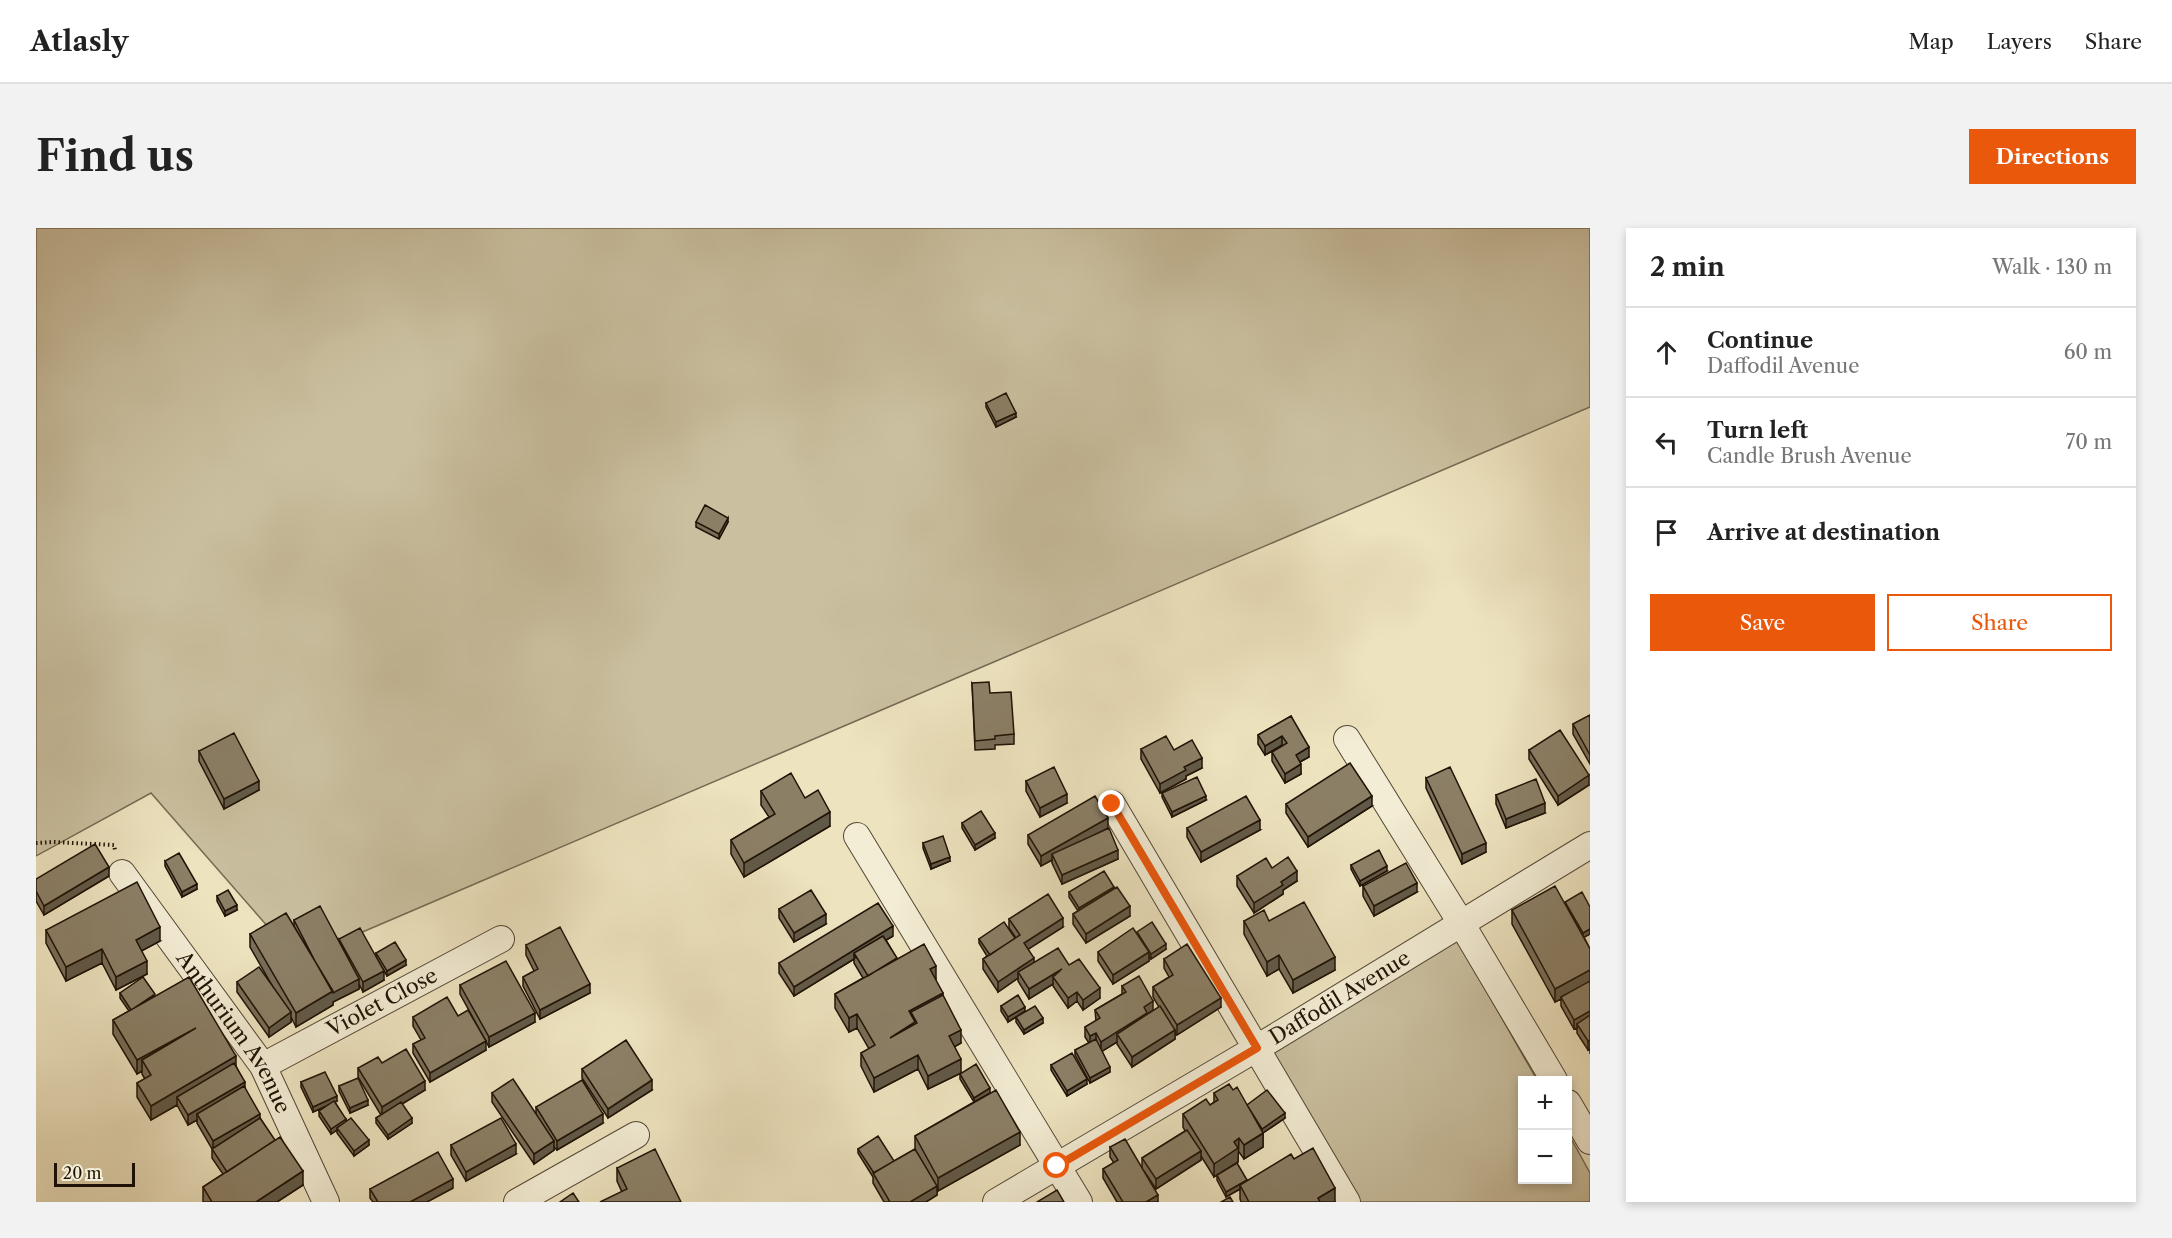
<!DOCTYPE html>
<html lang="en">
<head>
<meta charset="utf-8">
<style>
  :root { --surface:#fff; --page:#f2f2f2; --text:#222; --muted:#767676; --line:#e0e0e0; --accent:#ea580c }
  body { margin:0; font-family:"Libre Caslon Text",serif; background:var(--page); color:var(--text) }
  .controls { position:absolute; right:18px; bottom:18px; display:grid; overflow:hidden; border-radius:0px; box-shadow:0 3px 9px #0003 }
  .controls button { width:54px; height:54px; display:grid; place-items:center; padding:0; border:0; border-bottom:2px solid var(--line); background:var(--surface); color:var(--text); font:30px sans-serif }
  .scale { position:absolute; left:18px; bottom:15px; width:81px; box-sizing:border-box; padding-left:6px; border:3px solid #201306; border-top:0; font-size:16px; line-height:21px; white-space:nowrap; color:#201306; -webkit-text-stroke:4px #f3edd5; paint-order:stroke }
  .stop { position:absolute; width:18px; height:18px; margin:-14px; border:4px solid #ea580c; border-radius:50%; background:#fff }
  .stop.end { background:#ea580c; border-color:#fff; box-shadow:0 2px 6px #0008 }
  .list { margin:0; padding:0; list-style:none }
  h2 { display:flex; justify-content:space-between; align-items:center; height:78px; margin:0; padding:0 24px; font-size:26px }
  h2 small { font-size:20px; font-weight:400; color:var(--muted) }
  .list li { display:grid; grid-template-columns:39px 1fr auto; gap:18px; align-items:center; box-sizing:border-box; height:90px; padding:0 24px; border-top:2px solid var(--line) }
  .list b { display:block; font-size:22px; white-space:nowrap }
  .list p { margin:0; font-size:20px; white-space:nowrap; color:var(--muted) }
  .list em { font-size:20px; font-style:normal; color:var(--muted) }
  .actions { display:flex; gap:12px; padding:18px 24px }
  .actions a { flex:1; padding:14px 0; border:2px solid var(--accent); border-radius:0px; text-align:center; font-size:21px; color:var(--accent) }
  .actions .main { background:var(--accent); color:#fff }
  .icon { flex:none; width:33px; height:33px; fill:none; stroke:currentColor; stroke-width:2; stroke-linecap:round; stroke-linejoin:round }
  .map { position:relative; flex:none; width:1554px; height:974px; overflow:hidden; border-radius:0px }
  header { display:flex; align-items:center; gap:36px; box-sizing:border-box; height:84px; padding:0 30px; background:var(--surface); border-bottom:2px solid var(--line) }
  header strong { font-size:28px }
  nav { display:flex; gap:33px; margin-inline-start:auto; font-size:21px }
  .intro { display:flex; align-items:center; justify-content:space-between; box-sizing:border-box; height:144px; padding:0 36px }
  h1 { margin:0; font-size:42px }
  .button { padding:15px 27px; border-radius:0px; background:var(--accent); color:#fff; font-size:21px; font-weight:700 }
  main { display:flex; gap:36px; padding:0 36px }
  aside { flex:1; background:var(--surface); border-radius:0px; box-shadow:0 3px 9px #0003 }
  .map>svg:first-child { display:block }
  .green { fill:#cac0a0; stroke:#756a53; stroke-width:1.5 }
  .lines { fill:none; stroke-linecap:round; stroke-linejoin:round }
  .minor-casing { stroke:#534734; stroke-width:28 }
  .path { stroke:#201306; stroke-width:4; stroke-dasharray:1.5 3; stroke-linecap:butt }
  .minor { stroke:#f3edd5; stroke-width:26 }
  .wall { fill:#786d58; stroke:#201306; stroke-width:1.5 }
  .shaded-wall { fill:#615947; stroke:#201306; stroke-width:1.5 }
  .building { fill:#8b7f66; stroke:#201306; stroke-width:1.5 }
  .route { stroke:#ea580c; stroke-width:8 }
  .labels { text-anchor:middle; stroke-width:6; stroke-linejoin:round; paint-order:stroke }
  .street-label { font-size:21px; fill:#201306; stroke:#f3edd5 }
</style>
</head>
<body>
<header>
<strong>Atlasly</strong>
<nav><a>Map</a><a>Layers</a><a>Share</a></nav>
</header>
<div class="intro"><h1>Find us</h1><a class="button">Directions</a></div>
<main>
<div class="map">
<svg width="1554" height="974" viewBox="0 0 1554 974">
  <rect width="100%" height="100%" fill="#ede3bf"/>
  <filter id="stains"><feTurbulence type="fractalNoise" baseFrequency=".00333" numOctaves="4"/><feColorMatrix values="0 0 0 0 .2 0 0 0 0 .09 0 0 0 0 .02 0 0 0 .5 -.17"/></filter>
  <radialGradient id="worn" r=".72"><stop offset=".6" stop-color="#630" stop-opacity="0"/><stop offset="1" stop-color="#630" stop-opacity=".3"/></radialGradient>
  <path class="green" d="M0,0H1554V179L261,732L115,565L0,628Z
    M1413,697L1501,852H1486V952H1532V905L1554,945V974H1318L1220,810Z"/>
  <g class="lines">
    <defs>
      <g id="minor">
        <path d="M1311,511L1425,695L1518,852"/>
        <path d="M1076,576L1311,974"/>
        <path d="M821,608L1043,974"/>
        <path id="s1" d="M86,645L227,838L290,974"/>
        <path id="s2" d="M227,838L465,711"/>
        <path d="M1532,875L1554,913"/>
        <path d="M481,974L600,907"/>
        <path id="s3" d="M960,974L1221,820L1554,617"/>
      </g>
    </defs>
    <use href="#minor" class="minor-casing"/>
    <path class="path" d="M0,615L17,614L78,617L79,622"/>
    <use href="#minor" class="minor"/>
  </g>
  <path class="wall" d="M950,175L980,189L960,199L950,179Z
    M660,294H692L683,311L660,299Z
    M936,455L978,506V516L959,517V521L939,522Z
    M1554,487V536L1537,506V496Z
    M1255,488L1273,529L1264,534L1265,546L1249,555L1236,533V524L1247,518L1229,527L1222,516V507Z
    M1105,521L1138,522L1166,540L1150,548V551L1124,565L1105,531Z
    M1493,522L1553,557L1522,577L1493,531Z
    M163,523L223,562L188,581L163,533Z
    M1390,550L1450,624L1426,636L1390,560Z
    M990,553L1031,575L1004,589L990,563Z
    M725,563L769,570L794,598L708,649L695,626V612L733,589L725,577Z
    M1126,565L1170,572L1136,589L1126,569Z
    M1460,567L1509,585L1470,600L1460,576Z
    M1250,576L1336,578L1272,619L1250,585Z
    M926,595L959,610L939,622L926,600Z
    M1072,600L1061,605L1082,631L1026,656L1016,635V632L1005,638L992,616V607Z
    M1151,600L1224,602L1165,634L1151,609Z
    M887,615L914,633L895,641L887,620Z
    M129,633L161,661L146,669L129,638Z
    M1315,637L1351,643L1324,658L1315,641Z
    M1236,640L1261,653L1247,662V666L1218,685L1201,658V648Z
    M73,648L8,687L0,673V651Z
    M1327,658L1381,664L1338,688L1327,668Z
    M1078,661L1094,688L1050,715L1037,696V686L1042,683L1033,669V664Z
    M181,668L201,682L189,688L181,673Z
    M1529,675L1554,679V706L1548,709L1554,721V826V821L1552,822L1541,805V800L1538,801L1525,778V771L1519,774L1476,696V682Z
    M743,681L790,696L758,714L743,690Z
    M973,691L1027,699L992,721L998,734L1033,737L1064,770L1047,782L1041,773L1032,780L1017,758V756L993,771L982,753V750L962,764L947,741V731L951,728L943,715V711L979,710H980L973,700Z
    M258,692L303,714V711L348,752L327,764L323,756V761L297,774V777L260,799L255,789V794L233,809L201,764V754L238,761L214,719V706L258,698Z
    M1208,693H1233L1299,742L1257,765L1243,741L1231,748L1208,706Z
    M10,702L124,713L105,723L111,746L80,762L66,735L30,753L10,715Z
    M1101,705L1130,721L1115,731L1113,727V733L1077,756L1062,733V724Z
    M857,708L850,712L861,731L900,751L899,752L925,815L918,819L925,845L892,861L882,841L838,864L825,838V825L833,821L821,800L813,804L799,780V766L827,750L818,735V731L758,768L743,745V735Z
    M490,717L554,765L504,791L487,758V749L498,743L490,727Z
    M340,725L370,737L351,748L340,729Z
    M1128,731L1185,779L1141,807L1139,804V811L1096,839L1081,816V814L1066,823L1074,844L1054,855L1039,827V822L1053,815L1049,809V799L1060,793L1059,782L1086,766V758L1117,782L1111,786V787L1123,779L1117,769V759L1133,749L1128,740Z
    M424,757L499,794L453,819L424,766Z
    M84,765L119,768L200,838L209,860L224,890L267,957L241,974H167V959L187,946L176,930V921L161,895V892L152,897L141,877L115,892L101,869V855L109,851L106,846V843L101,846L77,806V792L93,783L84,770Z
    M965,778L989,783L1007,795L988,806L980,794V789L972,794L965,783Z
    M422,788L450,822L394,854L377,825V816L385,812L377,798V789Z
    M346,835L389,862L366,876L376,895L352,911L340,895V890L345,887L322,849V840Z
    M1015,837L1051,856L1031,868L1015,842Z
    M546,841L616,862L572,890L546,850Z
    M924,846L954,865L984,917L902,963L901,961V967L890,974H848L837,955V949L822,925V921L858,933L879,921V908L938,874L924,851Z
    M265,854L301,873L299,874L310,893L333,917L318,928L301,905V902L295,906L283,888V883L293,877L277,884L265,859Z
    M303,858L332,877L314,885L303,863Z
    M1197,862L1211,877L1249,890L1227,905V919L1208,931L1203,924H1202V934L1184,945L1211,953L1258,931L1299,974H1205L1204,971V961L1190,969L1181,952V947L1178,949L1165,928V932L1120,961L1108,943L1122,974H1081L1067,950V941L1078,935L1074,929V919L1106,940V930L1149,903L1147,899V886L1174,877L1178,874V865Z
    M456,865L500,886V879L567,895L521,922L518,919V922L498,936L456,874Z
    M415,917L480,926L430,953L415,927Z
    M581,940L645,974L586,964L581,953Z
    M417,960L391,974H337L334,970V961Z"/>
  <path class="shaded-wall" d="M980,185V189L960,199V194Z
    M692,290V294L683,311V306Z
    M1246,508V517L1229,527V518Z
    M1273,519V529L1260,536V527Z
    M1166,530V540L1150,548V551L1124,565V556L1148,539Z
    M1265,536V546L1249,555V546Z
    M1553,547V557L1522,577V568Z
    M223,553V562L188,581V571Z
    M1031,566V575L1004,589V580Z
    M1170,568V572L1136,589V584Z
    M1336,568V578L1272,619V609Z
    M1509,575V585L1470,600V591Z
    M794,584V598L708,649V635Z
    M1072,590V600L1018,630L1016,626V632L1005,638V628Z
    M1224,592V602L1165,634V624Z
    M959,605V610L939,622V617Z
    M1450,615V624L1426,636V626Z
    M1082,622V631L1026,656V647Z
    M914,629V633L895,641V636Z
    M1351,638V643L1324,658V653Z
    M73,639V648L8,687V678Z
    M1261,643V653L1247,662V666L1218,685V675L1245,654Z
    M1381,655V664L1338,688V678Z
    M161,656V661L146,669V664Z
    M1078,659V664L1043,685V680Z
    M201,677V682L189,688V683Z
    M1094,678V688L1050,715V706Z
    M790,686V696L758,714V705Z
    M1027,690V699L988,724V715Z
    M857,698V708L820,730L818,725V731L758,768V759Z
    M124,699V713L100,726V712Z
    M1554,701V706L1547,710V705Z
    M1130,716V721L1115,731V726Z
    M66,721V735L30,753V739Z
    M1113,724V733L1077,756V747Z
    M1243,727V741L1231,748V734Z
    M1299,729V742L1257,765V752Z
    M998,730V740L982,744V750L962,764V754Z
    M370,732V737L351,748V743Z
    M111,733V746L80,762V749Z
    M900,738V751L894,755V741Z
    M1026,741L1017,749V756L993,771V761Z
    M1554,742V755L1525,769V771L1519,774V761Z
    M348,743V752L327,764V754Z
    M323,751V761L297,774V777L260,799V785L297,763Z
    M554,756V765L504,791V782Z
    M1064,760V770L1047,782V772Z
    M1041,764V773L1032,780V770Z
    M907,765V778L875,784V796L873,783Z
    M1185,770V779L1141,807V797Z
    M1117,773V782L1111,786V795L1081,806V814L1065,824V814L1108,779Z
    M989,779V783L972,794V789Z
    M1554,783V792L1541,796V800L1538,801V792Z
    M255,784V794L233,809V800Z
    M499,785V794L453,819V809Z
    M821,786V800L813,804V790Z
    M1007,790V795L988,806V802Z
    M160,800L106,832V843L101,846V832Z
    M925,802V815L913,822V808Z
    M1139,802V811L1096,839V829Z
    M1060,805V814L1054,817V808Z
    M1554,812V821L1552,822V813Z
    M450,813V822L394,854V845Z
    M882,827V841L838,864V850Z
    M200,828V842L141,869V877L115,892V878Z
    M925,831V845L892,861V848Z
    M1074,839V844L1054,855V850Z
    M1051,851V856L1031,868V863Z
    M616,852V862L572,890V881Z
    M389,853V862L346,888V879Z
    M209,854V864L161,886V892L152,897V887Z
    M954,860V865L938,874V870Z
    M301,868V873L277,884V879Z
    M332,872V877L314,885V880Z
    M1249,885V890L1227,905V919L1208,931V917L1226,906V901Z
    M224,886V895L177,922V913Z
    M567,886V895L521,922V913Z
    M376,890V895L352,911V907Z
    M310,891V896L301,900V902L295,906V901Z
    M984,904V917L902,963V950Z
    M1203,910L1202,934L1178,949V936L1198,914Z
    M333,912V917L318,928V923Z
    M518,913V922L498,936V926Z
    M480,916V926L430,953V944Z
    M1165,923V932L1120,961V951Z
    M267,943V957L241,974H220Z
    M417,951V960L391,974H374Z
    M1211,952L1204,957V961L1190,969V964Z
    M901,958V967L890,974H874Z
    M1299,960V974H1282V970Z
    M1122,967V974H1110Z"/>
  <path class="building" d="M970,165L980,185L960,194L950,175Z
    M669,277L692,290L683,306L660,294Z
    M953,454L954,465L975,464L978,506L959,508V511L939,513L936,455Z
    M1554,487V527L1537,496Z
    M1255,488L1273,519L1260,527L1265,536L1249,546L1236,524L1251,515L1246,508L1229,518L1222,507Z
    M1524,502L1553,547L1522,568L1493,522Z
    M198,505L223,553L188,571L163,523Z
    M1130,508L1138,522L1156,512L1166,530L1148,539L1150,542L1124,556L1105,521Z
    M1314,535L1336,568L1272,609L1250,576Z
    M1018,539L1031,566L1004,580L990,553Z
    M1414,539L1450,615L1426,626L1390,550Z
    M755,545L769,570L782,562L794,584L708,635L695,612L739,586L725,563Z
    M1161,549L1170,568L1136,584L1126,565Z
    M1500,551L1509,575L1470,591L1460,567Z
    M1059,568L1072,590L1005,628L992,607Z
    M1210,568L1224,592L1165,624L1151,600Z
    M945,583L959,605L939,617L926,595Z
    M1073,600L1082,622L1026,647L1016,626Z
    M907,608L914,629L895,636L887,615Z
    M59,616L73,639L8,678L0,663V651Z
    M1343,622L1351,638L1324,653L1315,637Z
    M143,625L161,656L146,664L129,633Z
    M1252,629L1261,643L1245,654L1247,657L1218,675L1201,648L1230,630L1236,640Z
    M1370,635L1381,655L1338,678L1327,658Z
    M1068,643L1078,659L1043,680L1033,664Z
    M101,654L124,699L100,712L111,733L80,749L66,721L30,739L10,702Z
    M1519,658L1554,721V742L1519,761L1476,682Z
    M1081,659L1094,678L1050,706L1037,686Z
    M192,662L201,677L189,683L181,668Z
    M775,662L790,686L758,705L743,681Z
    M1546,664L1554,679V701L1547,705L1529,674Z
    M1012,666L1027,690L988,715L998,730L962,754L947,731L984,707L973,691Z
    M1268,674L1299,729L1257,752L1243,727L1231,734L1208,693L1228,682L1233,693Z
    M842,675L857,698L758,759L743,735Z
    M284,678L323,751L297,765L280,735L258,692Z
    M250,685L297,763L260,785L214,706Z
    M968,694L979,710L954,727L943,711Z
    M1116,694L1130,716L1115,726L1101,704Z
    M524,699L554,756L504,782L487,749L502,741L490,717Z
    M324,700L348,743L327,754L303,711Z
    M1097,700L1113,724L1077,747L1062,724Z
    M847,708L861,730L832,748L818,725Z
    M359,714L370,732L351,743L340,725Z
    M888,716L900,738L894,741L907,765L873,783L879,794L854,810L881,795L875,784L907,767L925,802L913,808L925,831L892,848L882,827L838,850L825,825L839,817L821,786L813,790L799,766Z
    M1151,716L1185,770L1141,797L1117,759L1137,747L1128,731Z
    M1022,720L1033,737L1043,731L1064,760L1047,772L1041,764L1032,770L1017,749L1026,741L993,761L982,744Z
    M470,733L499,785L453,809L424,757Z
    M223,739L255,784L233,800L201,754Z
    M1103,748L1117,773L1108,779L1111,785L1065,814L1060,805L1054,808L1049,799L1064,790L1059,782L1090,764L1086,758Z
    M107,749L119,766L95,782L84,765Z
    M153,749L200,828L115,878L101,855L115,847L106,832L160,800L101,832L77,792Z
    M1554,753V783L1538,792L1525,769Z
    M982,767L989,779L972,789L965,778Z
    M411,769L422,788L432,782L450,813L394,845L377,816L389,810L377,789Z
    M999,778L1007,790L988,802L980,789Z
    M1124,778L1139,802L1096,829L1081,806Z
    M1554,787V812L1552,813L1541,796Z
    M1060,811L1074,839L1054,850L1039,822Z
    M590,812L616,852L572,881L546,841Z
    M370,821L389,853L346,879L322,840L342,829L346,835Z
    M1036,825L1051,851L1031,863L1015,837Z
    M198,835L209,854L152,887L141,869Z
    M940,836L954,860L938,870L924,846Z
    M289,844L301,868L277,879L265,854Z
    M322,850L332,872L314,880L303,858Z
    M477,851L518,913L498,926L456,865Z
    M546,852L567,886L521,913L500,879Z
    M1193,856L1197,862L1201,859L1227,905L1208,917L1203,910L1198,914L1202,920L1178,936L1147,886L1170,871L1174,877L1182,872L1178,865Z
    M208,858L224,886L177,913L161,886Z
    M960,862L984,904L902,950L879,908Z
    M1231,862L1249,885L1226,901L1211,877Z
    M298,873L310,891L295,901L283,883Z
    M365,874L376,890L352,907L340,890Z
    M224,890L239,912L191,944L176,921Z
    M315,890L333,912L318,923L301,900Z
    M465,890L480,916L430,944L415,917Z
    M1151,902L1165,923L1120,951L1106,930Z
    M842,908L858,933L838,945L822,921Z
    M244,909L267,943L220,974H176L167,959Z
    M1089,911L1122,967L1110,974H1087L1067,941L1082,932L1074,919Z
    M1277,920L1299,960L1282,970L1284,974H1213L1204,957L1255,926L1258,931Z
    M619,921L645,974H564L591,961L581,940Z
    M879,921L901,958L874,974H854L837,945Z
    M402,924L417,951L374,974H342L334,961Z
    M1201,935L1211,952L1190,964L1181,947Z
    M1021,962L1028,974H1001Z
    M537,965L543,974H524Z
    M1194,969L1197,974H1185Z"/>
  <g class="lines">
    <path class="route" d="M1021,938L1221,820L1076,576"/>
  </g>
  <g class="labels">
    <g class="street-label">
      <text dy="7" stroke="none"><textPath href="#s3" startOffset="400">Daffodil Avenue</textPath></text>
      <text dy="7" stroke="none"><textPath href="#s2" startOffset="135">Violet Close</textPath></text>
      <text dy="7" stroke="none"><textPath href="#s1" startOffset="195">Anthurium Avenue</textPath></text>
    </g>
  </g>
  <rect width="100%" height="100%" filter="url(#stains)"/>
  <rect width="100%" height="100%" fill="url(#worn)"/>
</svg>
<div class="controls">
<button>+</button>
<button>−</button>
</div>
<div class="scale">20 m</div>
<div class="stop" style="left:1021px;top:938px"></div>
<div class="stop end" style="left:1076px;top:576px"></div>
</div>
<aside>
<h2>2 min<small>Walk · 130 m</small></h2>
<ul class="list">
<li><svg class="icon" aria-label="ahead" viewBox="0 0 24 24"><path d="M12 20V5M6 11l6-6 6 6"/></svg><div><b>Continue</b><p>Daffodil Avenue</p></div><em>60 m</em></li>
<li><svg class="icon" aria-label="left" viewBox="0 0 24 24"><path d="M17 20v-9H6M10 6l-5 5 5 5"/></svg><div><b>Turn left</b><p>Candle Brush Avenue</p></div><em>70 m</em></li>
<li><svg class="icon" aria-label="arrive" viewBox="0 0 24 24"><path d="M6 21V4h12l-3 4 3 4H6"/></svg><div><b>Arrive at destination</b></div></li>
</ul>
<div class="actions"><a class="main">Save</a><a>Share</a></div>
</aside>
</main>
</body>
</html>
